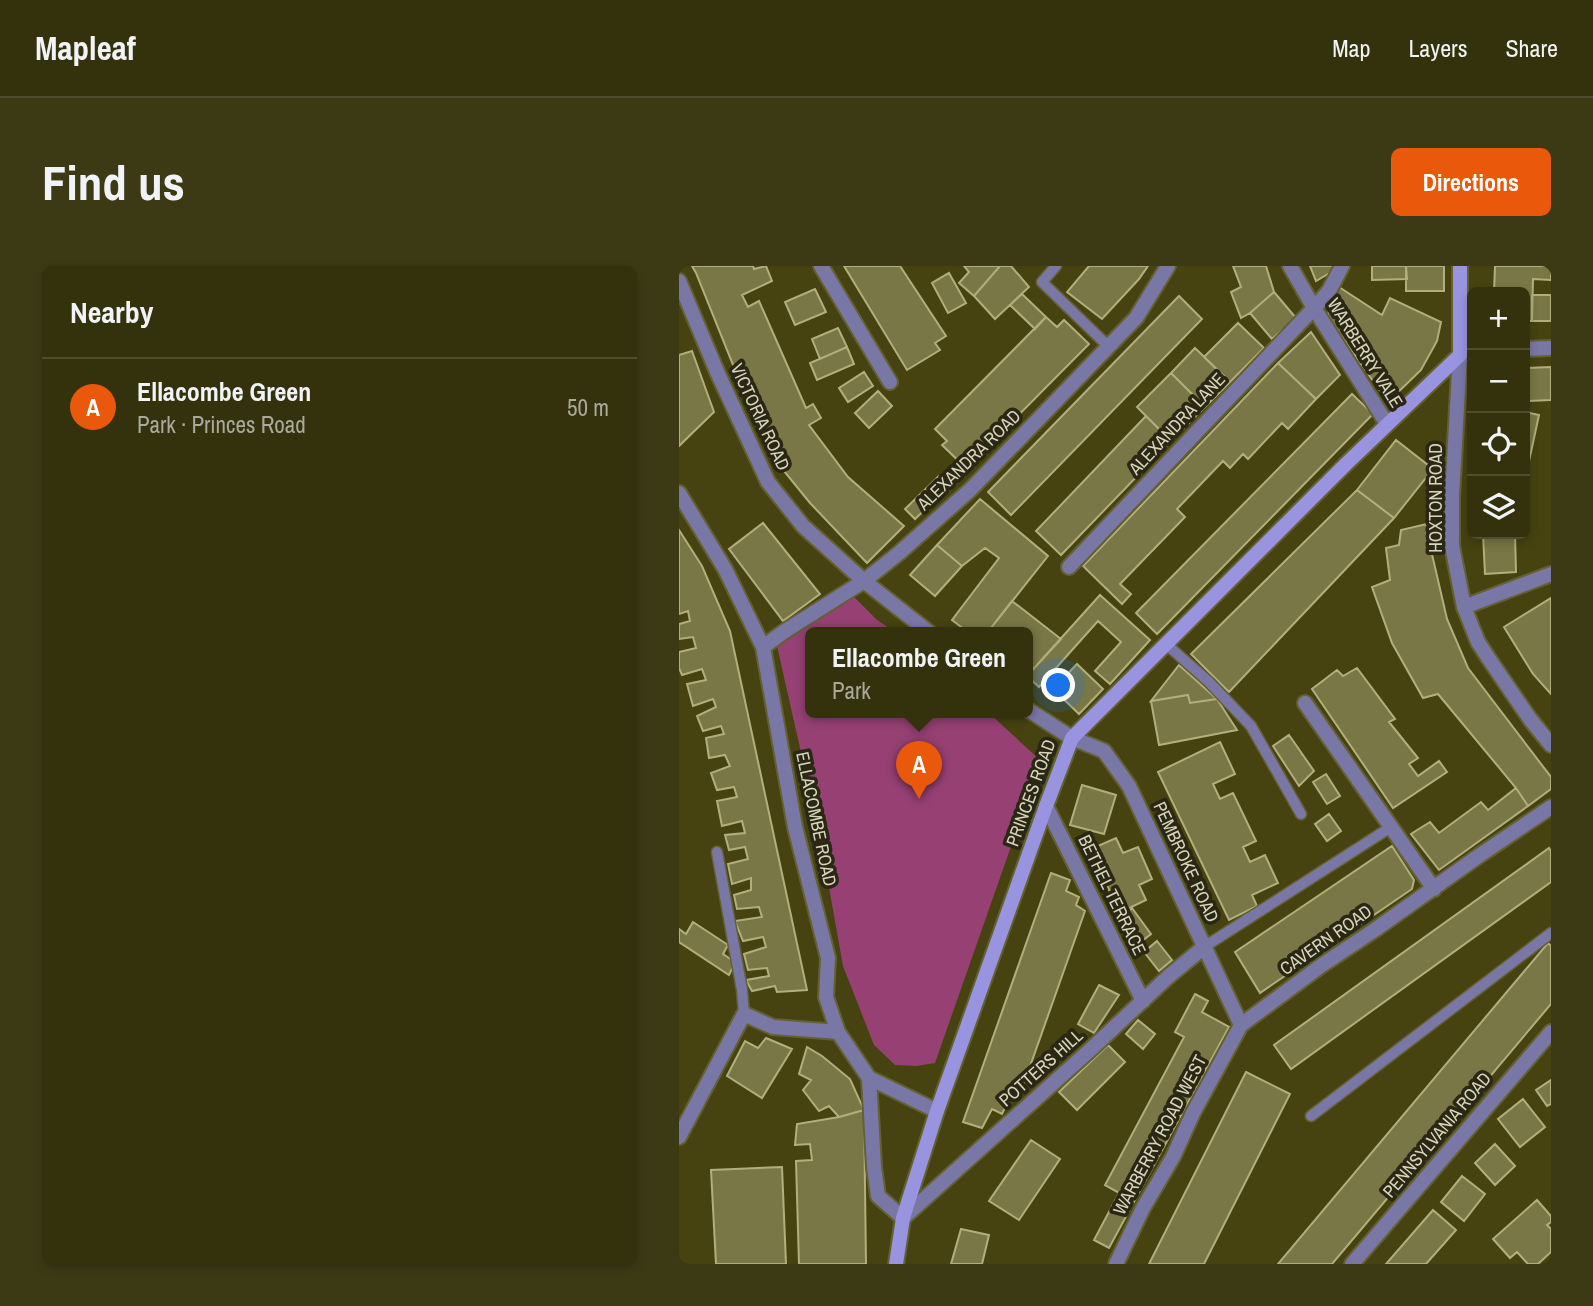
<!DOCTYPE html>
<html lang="en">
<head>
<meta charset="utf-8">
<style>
  :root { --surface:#34320c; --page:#3c3a15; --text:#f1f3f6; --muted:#a9aa9d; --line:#4e4d2d; --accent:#ea580c }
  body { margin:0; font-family:"Archivo Narrow",sans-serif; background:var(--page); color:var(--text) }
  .controls { position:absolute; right:21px; top:21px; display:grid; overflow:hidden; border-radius:10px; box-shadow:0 4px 10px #0003 }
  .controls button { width:63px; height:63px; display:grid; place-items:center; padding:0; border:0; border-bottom:2px solid var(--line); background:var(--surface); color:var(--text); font:35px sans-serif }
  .you { position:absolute; left:380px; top:420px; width:24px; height:24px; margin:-18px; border:5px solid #fff; border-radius:50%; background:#1a73e8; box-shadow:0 0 0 10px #1a73e833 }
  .badge { display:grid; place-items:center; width:46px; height:46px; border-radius:50%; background:var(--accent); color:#fff; font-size:23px; font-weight:700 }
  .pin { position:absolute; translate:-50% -58px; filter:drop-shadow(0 2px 4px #0008) }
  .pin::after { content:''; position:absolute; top:37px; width:24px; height:21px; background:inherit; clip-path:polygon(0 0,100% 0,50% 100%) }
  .popup { position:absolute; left:126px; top:361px; width:228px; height:91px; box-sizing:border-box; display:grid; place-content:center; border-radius:10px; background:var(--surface); filter:drop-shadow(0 2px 5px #0005); font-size:23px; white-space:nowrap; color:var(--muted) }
  .popup b { font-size:26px; color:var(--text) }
  .popup::after { content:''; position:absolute; left:50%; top:100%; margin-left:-14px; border:14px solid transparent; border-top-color:var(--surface) }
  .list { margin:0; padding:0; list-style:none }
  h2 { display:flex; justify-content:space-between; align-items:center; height:91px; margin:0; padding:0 28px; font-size:30px }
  h2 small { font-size:23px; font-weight:400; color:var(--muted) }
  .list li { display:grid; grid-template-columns:46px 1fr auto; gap:21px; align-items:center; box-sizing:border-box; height:98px; padding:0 28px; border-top:2px solid var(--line) }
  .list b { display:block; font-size:26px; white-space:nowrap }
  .list p { margin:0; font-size:23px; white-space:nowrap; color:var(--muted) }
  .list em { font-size:23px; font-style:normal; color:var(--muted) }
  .icon { flex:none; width:38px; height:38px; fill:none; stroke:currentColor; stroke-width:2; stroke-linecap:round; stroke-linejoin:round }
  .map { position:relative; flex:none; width:872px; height:998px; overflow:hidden; border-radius:10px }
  header { display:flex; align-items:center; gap:42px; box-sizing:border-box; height:98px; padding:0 35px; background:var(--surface); border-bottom:2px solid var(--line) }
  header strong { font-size:33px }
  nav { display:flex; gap:38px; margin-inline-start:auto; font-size:24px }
  .intro { display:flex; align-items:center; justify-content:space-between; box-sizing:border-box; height:168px; padding:0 42px }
  h1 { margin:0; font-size:49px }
  .button { padding:18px 32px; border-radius:10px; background:var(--accent); color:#fff; font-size:24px; font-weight:700 }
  main { display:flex; gap:42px; padding:0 42px }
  aside { flex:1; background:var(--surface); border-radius:10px; box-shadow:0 4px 10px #0003 }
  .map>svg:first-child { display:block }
  .green { fill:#964074 }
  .building { fill:#7a7746; stroke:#b1af7b; stroke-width:2 }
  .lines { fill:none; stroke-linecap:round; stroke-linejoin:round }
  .lane-casing { stroke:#636032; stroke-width:13 }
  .street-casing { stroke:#636032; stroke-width:18 }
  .secondary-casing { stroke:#636032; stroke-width:18 }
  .lane { stroke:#7977a6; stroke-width:10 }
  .street { stroke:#7977a6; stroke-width:14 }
  .secondary { stroke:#9894df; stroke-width:14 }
  .labels { text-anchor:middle; stroke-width:7; stroke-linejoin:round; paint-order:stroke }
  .street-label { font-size:18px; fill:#d7d6bc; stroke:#2a2814 }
</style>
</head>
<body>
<header>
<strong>Mapleaf</strong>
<nav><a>Map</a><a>Layers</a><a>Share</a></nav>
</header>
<div class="intro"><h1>Find us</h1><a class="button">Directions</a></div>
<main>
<aside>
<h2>Nearby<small></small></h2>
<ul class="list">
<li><span class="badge">A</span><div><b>Ellacombe Green</b><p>Park · Princes Road</p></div><em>50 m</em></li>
</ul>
</aside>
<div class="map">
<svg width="872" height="998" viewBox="0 0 872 998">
  <rect width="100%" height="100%" fill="#464310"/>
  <path class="green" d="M172,328L197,353L217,367H132V447H310L362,495L256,797L237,800L216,799L195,779L164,700L141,571L98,380Z"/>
  <path class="building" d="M13,0H74L75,3L87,0L93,15L63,29L69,41L80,35L127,142L134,138L142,152L130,159L169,211L225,260L188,297L131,237L96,194L65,126L17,7Z
    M165,0H221L267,70L256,77L261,84L228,104Z
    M285,0H321L295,30L280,17L290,6Z
    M321,0H332L350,21L316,53L295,30Z
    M410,0H469L460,13L423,53L388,26Z
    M554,0H587L595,26L571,47L562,52L552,26L562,21Z
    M631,0H659V2L637,15Z
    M693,0H727L728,13L693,14Z
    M727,0H765V25H727Z
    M816,0H872V14L854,13L853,55H846V26H815Z
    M270,7L287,37L269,47L253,17Z
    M660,21L703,49L711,32L762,56L758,75L742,104L709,136L648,50Z
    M136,23L147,46L116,59L106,36Z
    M595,26L617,52L593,73L571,47Z
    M343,28L367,51L356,63L331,39Z
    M853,29H872V55H853Z
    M500,30L523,53L332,249L309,226Z
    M367,51L378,61L385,54L410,78L287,202L263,179L268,175L256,163Z
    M559,57L585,82L551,116L525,91Z
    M159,62L168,81L141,93L133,73Z
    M632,66L661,109L637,133L599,97Z
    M168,81L175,98L138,114L131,97Z
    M516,82L551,116L526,141L492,107Z
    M13,85L35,146L0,180V89Z
    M599,97L637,133L609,163L603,157L569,193L564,188L551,202L544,195L498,243L506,251L441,318L452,328L443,338L404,300Z
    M872,101V134L850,135L848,102Z
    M185,106L194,120L169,136L160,122Z
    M492,107L526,141L492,175L458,141Z
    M199,125L213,140L190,162L176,147Z
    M673,128L694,148L478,368L457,347Z
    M846,146L860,149L849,200L846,199Z
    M467,150L492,175L382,289L357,265Z
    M717,174L754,203L715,252L678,224Z
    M260,210L270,221L236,253L226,243Z
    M678,224L715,252L550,426L512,388Z
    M301,233L369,290L308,367H290L273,354L320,292L306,282L283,300L258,279Z
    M84,257L141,328L104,355L50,283Z
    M752,257V284L768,353L789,402L872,511V523L849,540L837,522L759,428L744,432L713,377L693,321L711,314L707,282L720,279L722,264Z
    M0,264L23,300L51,365L128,724L98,726L96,720L73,725L67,714L90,710L88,702L69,704L65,688L87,681L84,671L64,675L56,655L83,651L80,641L58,643L55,629L72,624V612L53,618L49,598L69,593L66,581L50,584L46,569L66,567L63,555L43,560L38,535L58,531L55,521L38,524L32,507L51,500L46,489L30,492L27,472L45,468L42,460L24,465L18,450L37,441L34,433L14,440L8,418L27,414L23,403L3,409L0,402V386L17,382L14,371L0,373V358L11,355L9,345L0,348Z
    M804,268H836L837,306L806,308Z
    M258,279L283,300L256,330L231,309Z
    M421,329L471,374L431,418L416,405L442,376L419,355L360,421L348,410Z
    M872,332V428L854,408L825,361Z
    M333,335L382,373L348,410V367H308Z
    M398,398L424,423L400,448L374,423Z
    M500,399L538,433L511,437L509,429L472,435Z
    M678,402L716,453L710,456L739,492L730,498L739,510L760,495L768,506L714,542L633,423L658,404L664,410Z
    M509,429L511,437L538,433L558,464L480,479L472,435Z
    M610,469L635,505L620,520L594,480Z
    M541,476L556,508L534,518L541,533L554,527L577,575L564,581L571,596L586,589L599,617L573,629L578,640L550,654L479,506Z
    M647,508L661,530L648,538L634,516Z
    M403,519L437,529L425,568L391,559Z
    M837,522L849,540L760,604L732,568L751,556L760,567L802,536L809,544Z
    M650,548L662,565L648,575L636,558Z
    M437,572L444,587L459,581L473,613L460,619L467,634L440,647L412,583Z
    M713,580L735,614L733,623L581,727L556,686Z
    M870,582L872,585V616L612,803L595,779Z
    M372,607L391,614L387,625L400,631L397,639L406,645L342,826L334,825L323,848L313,843L303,862L284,856Z
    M453,642L472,668L458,679L438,653Z
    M14,656L49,679L44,688L56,696L50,709L0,676V663L7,668Z
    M478,675L493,694L480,705L465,686Z
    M869,677L872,680V738L653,998H599Z
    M420,719L440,729L415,767L399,758Z
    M516,728L529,735L523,746L550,761L430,982L415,974L440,927L426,919L505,771L496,766Z
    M459,754L476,768L464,783L447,768Z
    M87,772L113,783L83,832L48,810L66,775L79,782Z
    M429,779L446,796L398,844L380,826Z
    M128,781L143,790L171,813L185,844L160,851L150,840L140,845L124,824L132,814L120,808Z
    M567,806L611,828L525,998H470Z
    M872,814V838L868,840L857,824Z
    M844,833L866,861L841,881L819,853Z
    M185,844L187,998H120L117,895L133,894L131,878L116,879L118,858L160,851Z
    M352,874L381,893L340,954L310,935Z
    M816,878L836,900L816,919L796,897Z
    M103,901L107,998H37L32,904Z
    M783,910L806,928L785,955L762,936Z
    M858,934L872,950V956L868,959L872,963V986L859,998H849L838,986L831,992L814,973Z
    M754,944L777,964L747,998H707Z
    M282,963L310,969L303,998H272Z"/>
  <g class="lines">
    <defs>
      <path id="lane" d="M377,0L363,16L429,80
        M487,378L530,416L572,460L622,548
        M38,586L63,724L65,748
        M525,681L712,561
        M632,850L872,667"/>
      <path id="street" d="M142,0L211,116
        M611,0L635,42L708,158
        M0,15L39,108L89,216L124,260L185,315L251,367
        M846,83L872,82
        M793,88L781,89L773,231V280L785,341L799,376L810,393L851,453L872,479
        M0,227L46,303L84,381L116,561L149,692L147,731L159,766L190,812L195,901L199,930L224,952L410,785L490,710L525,681
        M390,301L635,42L650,25L663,0
        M785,341L872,308
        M84,381L106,365L185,315L220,287L291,224L457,52L489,0
        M626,437L755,623
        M348,443L393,472L425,485L450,520L562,759
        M367,540L464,735
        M190,812L258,845
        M0,871L65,748L94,761L159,766
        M437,998L464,942L494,891L514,847L562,759L643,699L697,663L801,589L872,541
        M673,998L872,766"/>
      <path id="secondary" d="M217,998L224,952L258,845L367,540L393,472L667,198L781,89V0"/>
    </defs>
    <use href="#lane" class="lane-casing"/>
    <use href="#street" class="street-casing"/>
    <use href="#secondary" class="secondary-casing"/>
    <use href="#lane" class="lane"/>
    <use href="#street" class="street"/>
    <use href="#secondary" class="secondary"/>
  </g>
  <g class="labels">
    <g class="street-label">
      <text transform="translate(686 87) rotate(58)" y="6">WARBERRY VALE</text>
      <text transform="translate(81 151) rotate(65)" y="6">VICTORIA ROAD</text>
      <text transform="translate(498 158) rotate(-47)" y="6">ALEXANDRA LANE</text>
      <text transform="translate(290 194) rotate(-44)" y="6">ALEXANDRA ROAD</text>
      <text transform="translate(757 232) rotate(-90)" y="6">HOXTON ROAD</text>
      <text transform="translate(352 527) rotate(-70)" y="6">PRINCES ROAD</text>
      <text transform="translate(137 553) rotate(78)" y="6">ELLACOMBE ROAD</text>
      <text transform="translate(507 596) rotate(65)" y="6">PEMBROKE ROAD</text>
      <text transform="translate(433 629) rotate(64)" y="6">BETHEL TERRACE</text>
      <text transform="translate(647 674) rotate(-35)" y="6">CAVERN ROAD</text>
      <text transform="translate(362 802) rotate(-42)" y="6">POTTERS HILL</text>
      <text transform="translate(481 869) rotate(-62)" y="6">WARBERRY ROAD WEST</text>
      <text transform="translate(758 869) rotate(-50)" y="6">PENNSYLVANIA ROAD</text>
    </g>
  </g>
</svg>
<div class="controls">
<button>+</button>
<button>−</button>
<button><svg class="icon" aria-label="locate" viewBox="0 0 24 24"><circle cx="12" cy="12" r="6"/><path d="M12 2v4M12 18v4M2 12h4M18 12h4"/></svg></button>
<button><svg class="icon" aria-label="layers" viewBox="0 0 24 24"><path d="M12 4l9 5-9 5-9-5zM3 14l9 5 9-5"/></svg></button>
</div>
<div class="you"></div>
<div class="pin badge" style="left:240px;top:533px">A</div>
<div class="popup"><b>Ellacombe Green</b>Park</div>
</div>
</main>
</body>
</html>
